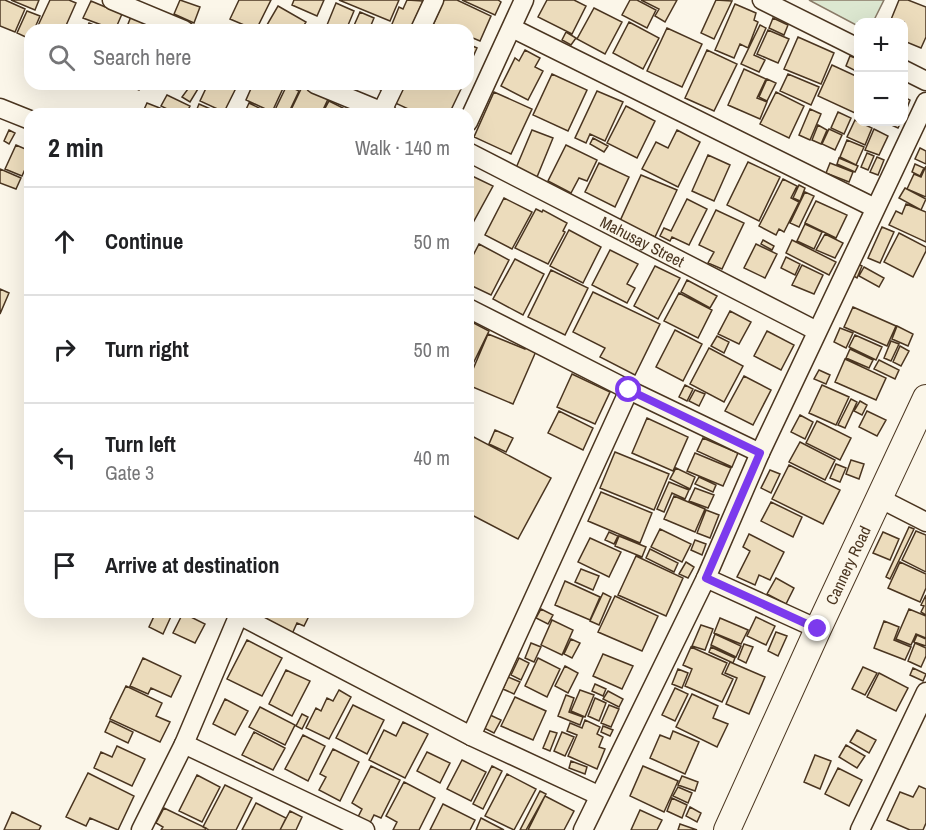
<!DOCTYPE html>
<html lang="en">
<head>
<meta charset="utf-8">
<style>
  :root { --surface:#fff; --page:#f2f2f2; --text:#202124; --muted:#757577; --line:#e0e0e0 }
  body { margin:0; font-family:"Archivo Narrow",sans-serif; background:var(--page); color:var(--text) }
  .controls { position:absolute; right:18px; top:18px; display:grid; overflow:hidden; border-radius:12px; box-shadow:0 6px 24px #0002 }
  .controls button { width:54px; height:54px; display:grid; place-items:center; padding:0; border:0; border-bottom:2px solid var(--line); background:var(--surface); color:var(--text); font:30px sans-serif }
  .stop { position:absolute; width:18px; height:18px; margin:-14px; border:4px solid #7c3aed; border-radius:50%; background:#fff }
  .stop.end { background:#7c3aed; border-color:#fff; box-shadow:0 2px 6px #0008 }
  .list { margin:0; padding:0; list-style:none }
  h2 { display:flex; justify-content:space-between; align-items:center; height:78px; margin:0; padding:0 24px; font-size:26px }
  h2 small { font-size:20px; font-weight:400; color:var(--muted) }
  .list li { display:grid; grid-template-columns:39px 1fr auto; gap:18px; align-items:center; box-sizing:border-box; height:108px; padding:0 24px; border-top:2px solid var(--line) }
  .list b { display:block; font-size:22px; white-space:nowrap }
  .list p { margin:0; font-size:20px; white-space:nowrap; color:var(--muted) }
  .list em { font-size:20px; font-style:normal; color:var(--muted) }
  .icon { flex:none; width:33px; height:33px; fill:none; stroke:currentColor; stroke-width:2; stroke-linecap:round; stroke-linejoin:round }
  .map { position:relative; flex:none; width:926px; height:830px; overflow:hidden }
  .search { position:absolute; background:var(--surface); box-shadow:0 6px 24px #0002; left:24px; top:24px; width:450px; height:66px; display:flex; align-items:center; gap:15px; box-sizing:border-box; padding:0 21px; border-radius:18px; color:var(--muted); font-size:22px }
  .panel { position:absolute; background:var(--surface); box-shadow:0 6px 24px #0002; left:24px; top:108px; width:450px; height:510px; border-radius:18px }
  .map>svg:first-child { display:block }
  .green { fill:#dce7d0; stroke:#887966; stroke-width:1.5 }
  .building { fill:#ecdcbc; stroke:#4a3520; stroke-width:1.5 }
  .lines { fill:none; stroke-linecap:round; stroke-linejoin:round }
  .street-casing { stroke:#4a3520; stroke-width:21 }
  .secondary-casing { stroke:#4a3520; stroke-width:28 }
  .street { stroke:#fbf6e9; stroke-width:18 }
  .secondary { stroke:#fbf6e9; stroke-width:26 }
  .route { stroke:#7c3aed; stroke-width:8 }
  .labels { text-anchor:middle; stroke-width:4.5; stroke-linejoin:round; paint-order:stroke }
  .street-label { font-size:16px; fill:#4a3520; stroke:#fbf6e9 }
</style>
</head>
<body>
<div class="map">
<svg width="926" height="830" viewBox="0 0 926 830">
  <rect width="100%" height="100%" fill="#fbf6e9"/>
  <path class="green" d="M809,0H884L873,22H858V26Z"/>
  <path class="building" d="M0,0H5L25,9L15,32L0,26Z
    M11,0H39L35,10Z
    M50,0H69L76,3L64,30H36Z
    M180,0L200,7L194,23L174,14Z
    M239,0H271L256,30L230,19Z
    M294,0H324L317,16L292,5Z
    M339,0H399L390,21Z
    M407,0L423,1L410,30L392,24L399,7L403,9Z
    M444,0H457L491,16L480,41L468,36V30L451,28L450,30H445L433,25Z
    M462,0H498L501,2L495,15Z
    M547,0H574L586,6L572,34L538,17Z
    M630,0H637L656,10L647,28L622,15Z
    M641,0H677L665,22L655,16L659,9Z
    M716,0L732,1L714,39L701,33Z
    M899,0H908L926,7V37L921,48L904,41V22H890Z
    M91,1L122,14L115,30L83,18Z
    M336,3L354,11L346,30H339L327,25Z
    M735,4L756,13L754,20L758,22L748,48L740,44L734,58L715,50Z
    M278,6L306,22L301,30H264Z
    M594,8L622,22L605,54L577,39Z
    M27,11L40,16L34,30H30V39L17,33Z
    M360,12L374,18L369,30H352Z
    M132,14L166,30L126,29Z
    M773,18L788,25L784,35L769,28Z
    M629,22L659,38L643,69L613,53Z
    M89,23L105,30H86Z
    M760,25L766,28L754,55L765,60L759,72L741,64Z
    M667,28L702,44L682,87L647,71Z
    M768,30L789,39L778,63L757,54Z
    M566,32L576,38L571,45L562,40Z
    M798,37L834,53L821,84L784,69Z
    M468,44L477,48L468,68Z
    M525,50L540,58L535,67L543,71L528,100L501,86L515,58L519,61Z
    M707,50L737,64L714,111L685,98Z
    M850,56L858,59V72L846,66Z
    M832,65L858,77V106L855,113L818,96Z
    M744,69L766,79L757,98L767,102L760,119L728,105Z
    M552,74L587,90L568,131L533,115Z
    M788,74L819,87L811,105L780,91Z
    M767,79L776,83L767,101L759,97Z
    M125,84H142L139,90Z
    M180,84H201L190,102L182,97L188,89Z
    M208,84H238L224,112L200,101Z
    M253,84H285L272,112L246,100Z
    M368,84H386L383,91Z
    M401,84H455L462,87L449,114H419L393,102Z
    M287,85L299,91L288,114H273Z
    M303,85L329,97L321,114H289Z
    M597,91L623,102L605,141L590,134L586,143L575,138Z
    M494,92L532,109L511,154L474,137Z
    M776,92L804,106L789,138L760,124Z
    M167,95L190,106L186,114H177L161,106Z
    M904,97L910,100L904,116Z
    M329,101L343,108L340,114H322Z
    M147,103L175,114H142Z
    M249,103L271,114H244Z
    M199,104L222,114H195Z
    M626,106L655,121L637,158L607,143Z
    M810,109L821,114L810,140L799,135Z
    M838,112L851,118L844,134L831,128Z
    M855,120L872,128L865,145L847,137Z
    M888,122H901L898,128L887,123Z
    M818,125L827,130L821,144L812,140Z
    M829,129L842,135L835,150L822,144Z
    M874,129L888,136L879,155L865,150Z
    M9,130L15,133L9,144L4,141Z
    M532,130L553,138L537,177L516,168Z
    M677,130L700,142L678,187L642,169L656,142L668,148Z
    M593,138L608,146L604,152L590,144Z
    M847,140L864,147L856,165L840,157Z
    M16,145L30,151V158L22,176L5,169Z
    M566,145L597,160L587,181L579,178L571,193L548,181Z
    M920,148L926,151V164L915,159Z
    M867,153L874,156L868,170L861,167Z
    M708,155L730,165L714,201L692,191Z
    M877,157L884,160L878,175L870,172Z
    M839,158L858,166L855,172L837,164Z
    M748,162L780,177L759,221L727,205Z
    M599,163L629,177L615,207L585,192Z
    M830,163L853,172L849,182L826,173Z
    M915,164L924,168L920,176L912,172Z
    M926,166V197L907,189L914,174L921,177Z
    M0,169L21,178L16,189L0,183Z
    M468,174L493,186L469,230H468Z
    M641,175L677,190L655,237L620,221Z
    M783,179L797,186L791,198L799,202L784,232L779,229L776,235L759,226Z
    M799,185L805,188L800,201L793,198Z
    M905,188L926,199L921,210L899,198Z
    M805,192L814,196L799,227L790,223Z
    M504,198L532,212L512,249L485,235Z
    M687,199L707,209L689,245L672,237L670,241L660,236L664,228L671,231Z
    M816,201L847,215L836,238L805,223Z
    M906,204L926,212V242L889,225L896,211L902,214Z
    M536,209L542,212L543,210L567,223L563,231L565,232L548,264L515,248Z
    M716,210L744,223L722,269L708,263L714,252L699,245Z
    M805,224L822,232L814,249L797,241Z
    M882,227L894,232L880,263L868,258Z
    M569,230L601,247L583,283L550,266Z
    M899,233L926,247V251L913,277L884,262Z
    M825,234L843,243L835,258L816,250Z
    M763,240L774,246L772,250L761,244Z
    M792,240L836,262L829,275L786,253Z
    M479,244L509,260L491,295L468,284V265Z
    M756,244L777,254L765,278L744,268Z
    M610,250L638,264L627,284L635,288L627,303L592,285Z
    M786,257L800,264L795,275L781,268Z
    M515,259L544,274L523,315L493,299Z
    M855,263L862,266L857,278L850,274Z
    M802,265L823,275L814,294L792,285Z
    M655,266L680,278L658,319L634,306Z
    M864,267L884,278L879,287L859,276Z
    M551,270L588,288L565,335L528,317Z
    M687,280L717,296L710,308L681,292Z
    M0,289L9,293L0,314Z
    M593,292L660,324L635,375L600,357L605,348L573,332Z
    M679,293L712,310L698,338L664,321Z
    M853,307L896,326L887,346L844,327Z
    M730,311L751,322L739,344L718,334Z
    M468,320L489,331L468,374Z
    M897,326L913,334L908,346L892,339Z
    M840,328L853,333L846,348L834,342Z
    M675,330L702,344L683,381L656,367Z
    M767,331L794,345L781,370L754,356Z
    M488,334L525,349L527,345L537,349L513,404L468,385V381Z
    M855,335L882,347L876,360L849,347Z
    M717,336L729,342L724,353L711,346Z
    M891,341L899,344L891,361L884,358Z
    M900,346L909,351L901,366L893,362Z
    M709,348L743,366L724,402L690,384Z
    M850,349L873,360L869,368L846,358Z
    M845,359L886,378L876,400L835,382Z
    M879,360L899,370L895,379L874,369Z
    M819,370L830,375L826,384L814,379Z
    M572,374L610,392L595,424L557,407Z
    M744,376L771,390L753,425L725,411Z
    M685,385L693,389L687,401L679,397Z
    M822,385L849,397L836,425L809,413Z
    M695,390L705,394L699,406L689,401Z
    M851,399L857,402L845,428L838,425Z
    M860,401L867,405L862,415L854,411Z
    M559,411L593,428L583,450L548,433Z
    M867,411L886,420L877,436L859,427Z
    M800,415L813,422L805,439L791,432Z
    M647,418L688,437L673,471L632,453Z
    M817,421L851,438L840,460L806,443Z
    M495,430L513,438L506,452L489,444Z
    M468,434L551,478L518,539L468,513Z
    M703,438L738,453L732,467L697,451Z
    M800,442L835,460L825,480L789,462Z
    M615,452L669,474L654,510L600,488Z
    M695,453L731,468L723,486L687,471Z
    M851,460L864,464L859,479L846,474Z
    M836,464L846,468L840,482L830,478Z
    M789,465L840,490L823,524L772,499Z
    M676,468L695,477L690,489L670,479Z
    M770,470L780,474L771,493L761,488Z
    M699,477L716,485L713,492L695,484Z
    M669,482L689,490L685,499L672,493L664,512L657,509Z
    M695,488L714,495L708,508L689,501Z
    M601,492L652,513L640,543L588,521Z
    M674,496L705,509L695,532L664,519Z
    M771,502L802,517L793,537L761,521Z
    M706,510L719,515L710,538L697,533Z
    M909,527L914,529L890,579L886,577Z
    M660,529L691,544L682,562L651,547Z
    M916,531L926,535V572L902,560Z
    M609,532L618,536L614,544L605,540Z
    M883,532L899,539L890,560L873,553Z
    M749,534L784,552L770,580L759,575L755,585L737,577L750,551L743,547Z
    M619,536L646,547L642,557L615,546Z
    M590,538L621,552L609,577L578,562Z
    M695,540L706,544L702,555L691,550Z
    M650,549L678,563L674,572L646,558Z
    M636,556L683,578L666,616L618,595Z
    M686,562L694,567L688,578L679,574Z
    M900,562L926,574V588L920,602L888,588Z
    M581,569L599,576L593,590L575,582Z
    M776,578L794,588L786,604L767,594Z
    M565,581L600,597L590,620L555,605Z
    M603,593L611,597L599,625L590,621Z
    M926,595V615L921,612L924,606L921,605Z
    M615,596L658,616L642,651L598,632Z
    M541,609L553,615L548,624L536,618Z
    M909,609L926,616V638L916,634L911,645L896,639Z
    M156,612H173L163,634L149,627Z
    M264,612H311L304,626L297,623L292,634L261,618Z
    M183,613L205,624L195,643L173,633Z
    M756,617L775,626L766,645L747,636Z
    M720,618L748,630L741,644L714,633Z
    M552,620L573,630L562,655L541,645Z
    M884,621L899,627L894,640L911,647L905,660L874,648Z
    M701,625L713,629L705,650L692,646Z
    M776,632L787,636L778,656L768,651Z
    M715,634L741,646L736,657L711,645Z
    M917,635L926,639V646L914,642Z
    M571,639L580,643L572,658L564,654Z
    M247,640L282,658L262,696L227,679Z
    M531,643L541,647L534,662L525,658Z
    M915,643L926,648V656L921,667L908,661Z
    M744,644L753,647L746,663L738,659Z
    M691,647L727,663L722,674L733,679L722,702L685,686L692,669L683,665Z
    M711,647L735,658L733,663L709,652Z
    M603,654L633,666L622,689L593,676Z
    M143,658L181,676L171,697L151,688L148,694L130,686Z
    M519,658L529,663L521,680L511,675Z
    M538,658L560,669L547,697L525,686Z
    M730,662L765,677L749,714L726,704L737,678L725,673Z
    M565,666L578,673L568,693L555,686Z
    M863,667L877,673L865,695L852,689Z
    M913,668L926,674L923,681L910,675Z
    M678,669L688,673L682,688L672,684Z
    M286,670L310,681L292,716L269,704Z
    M879,673L908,688L896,711L867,697Z
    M508,677L520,682L514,694L503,689Z
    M595,684L606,689L603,696L592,691Z
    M126,686L162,703L156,716L170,722L160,742L110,719Z
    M675,688L688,694L675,721L662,715Z
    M339,690L351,697L329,739L306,728L316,708L321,711L327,698L333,701Z
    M580,690L594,695L585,717L571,711Z
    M608,691L623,699L619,707L603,699Z
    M692,694L718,706L713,718L728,724L717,747L676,727Z
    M566,695L574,698L569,712L583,717L580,725L558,716Z
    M515,697L546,711L533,740L501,726Z
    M595,698L606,703L599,721L588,716Z
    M225,699L248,711L235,735L213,724Z
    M353,705L384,720L367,754L336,738Z
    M609,705L619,709L611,727L601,723Z
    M260,707L295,725L285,745L249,727Z
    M302,714L308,717L302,729L296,726Z
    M488,714L501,720L494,733L482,727Z
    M585,720L600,727L597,734L603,737L599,747L605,749L597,769L568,756L577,735L567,731L570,723L582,728Z
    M110,721L133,732L128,743L105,732Z
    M403,722L428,734L405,778L369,760L384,730L396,736Z
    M603,726L613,730L610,736L601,732Z
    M857,730L876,740L869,753L850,742Z
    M550,731L557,733L550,751L543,748Z
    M673,731L699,742L685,774L650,758L660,735L670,739Z
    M254,732L285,748L273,770L242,755Z
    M562,732L574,737L565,756L554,751Z
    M303,735L325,746L308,781L285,769Z
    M846,745L865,756L857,768L839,757Z
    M117,746L145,759L132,786L94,768L101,752L112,757Z
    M333,749L359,762L340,801L319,790L326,777L320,774Z
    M427,752L450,763L440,783L417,771Z
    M815,755L831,761L820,789L804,782Z
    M462,760L486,772L471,801L447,789Z
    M571,761L587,767L585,774L569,768Z
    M371,766L400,780L381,818L374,815L370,823L358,817L362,809L352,803Z
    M492,766L502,771L483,809L473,804Z
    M643,766L678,781L664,812L630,796Z
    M838,768L862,780L849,806L825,794Z
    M88,773L134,796L118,830L90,818L86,826L66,817Z
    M507,774L536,789L514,830L485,816Z
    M197,775L220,787L202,822L179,811Z
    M682,776L698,782L695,791L678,785Z
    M404,782L435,798L419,830H393L397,822L386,816Z
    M225,785L252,798L236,830H209L203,827Z
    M919,786L926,789V823L923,830H910L887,820L900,792L913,797Z
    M678,787L692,793L688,803L673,796Z
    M540,791L546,794L526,830H520Z
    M545,796L574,811L564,830H528Z
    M672,798L687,805L682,818L667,811Z
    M256,803L286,818L280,830H242Z
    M443,804L475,820L470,830H430Z
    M690,807L701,813L697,822L686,816Z
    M164,808L206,828L205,830H161L163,827L156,823Z
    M640,810L662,820L657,830H631Z
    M290,811L302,817L296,830H280Z
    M12,812L41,826L39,830H4Z
    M481,818L504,830H476Z
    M680,824L697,830H678Z"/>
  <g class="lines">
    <defs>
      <g id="street">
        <path d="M112,0L184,30"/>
        <path d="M762,0L858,48"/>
        <path d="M512,28L875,208"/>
        <path d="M420,30L434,0"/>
        <path d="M904,70L926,81"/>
        <path d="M315,84L388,114"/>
        <path d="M0,108L30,120"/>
        <path d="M382,111L395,84"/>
        <path d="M468,122L524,0"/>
        <path id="s1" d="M468,152L817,331"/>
        <path d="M468,308L629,390L760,453"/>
        <path d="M879,498L926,522"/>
        <path d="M706,578L818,629"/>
        <path d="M239,615L471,736L598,795"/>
        <path d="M471,736L629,390"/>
        <path d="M184,744L365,830"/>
        <path d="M141,830L184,744L240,612"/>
        <path d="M583,830L706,578L760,453L926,102"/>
        <path d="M860,830L926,692"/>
      </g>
      <g id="secondary">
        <path id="s2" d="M727,830L818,629L926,398"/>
      </g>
    </defs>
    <use href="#street" class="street-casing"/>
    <use href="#secondary" class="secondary-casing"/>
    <use href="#street" class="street"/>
    <use href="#secondary" class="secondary"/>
  </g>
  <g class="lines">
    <path class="route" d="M629,390L760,453L706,578L818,629"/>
  </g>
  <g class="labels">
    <g class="street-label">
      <text dy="6" stroke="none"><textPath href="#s1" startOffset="196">Mahusay Street</textPath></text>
      <text dy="6" stroke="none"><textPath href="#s2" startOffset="291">Cannery Road</textPath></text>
    </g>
  </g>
</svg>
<div class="controls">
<button>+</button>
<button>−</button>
</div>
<div class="stop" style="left:629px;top:390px"></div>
<div class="stop end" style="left:818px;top:629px"></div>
<div class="search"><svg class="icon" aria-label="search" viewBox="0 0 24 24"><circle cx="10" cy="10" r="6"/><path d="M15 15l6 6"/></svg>Search here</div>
<section class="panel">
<h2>2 min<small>Walk · 140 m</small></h2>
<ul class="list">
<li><svg class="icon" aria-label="ahead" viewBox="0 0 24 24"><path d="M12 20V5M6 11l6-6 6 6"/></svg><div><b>Continue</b></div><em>50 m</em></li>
<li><svg class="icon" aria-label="right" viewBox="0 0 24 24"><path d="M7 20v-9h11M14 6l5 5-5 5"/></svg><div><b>Turn right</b></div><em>50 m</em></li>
<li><svg class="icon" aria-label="left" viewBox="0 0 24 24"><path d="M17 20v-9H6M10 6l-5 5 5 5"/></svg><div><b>Turn left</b><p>Gate 3</p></div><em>40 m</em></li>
<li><svg class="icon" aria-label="arrive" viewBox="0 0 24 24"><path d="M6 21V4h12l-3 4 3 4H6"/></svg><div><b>Arrive at destination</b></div></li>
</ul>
</section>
</div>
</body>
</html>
